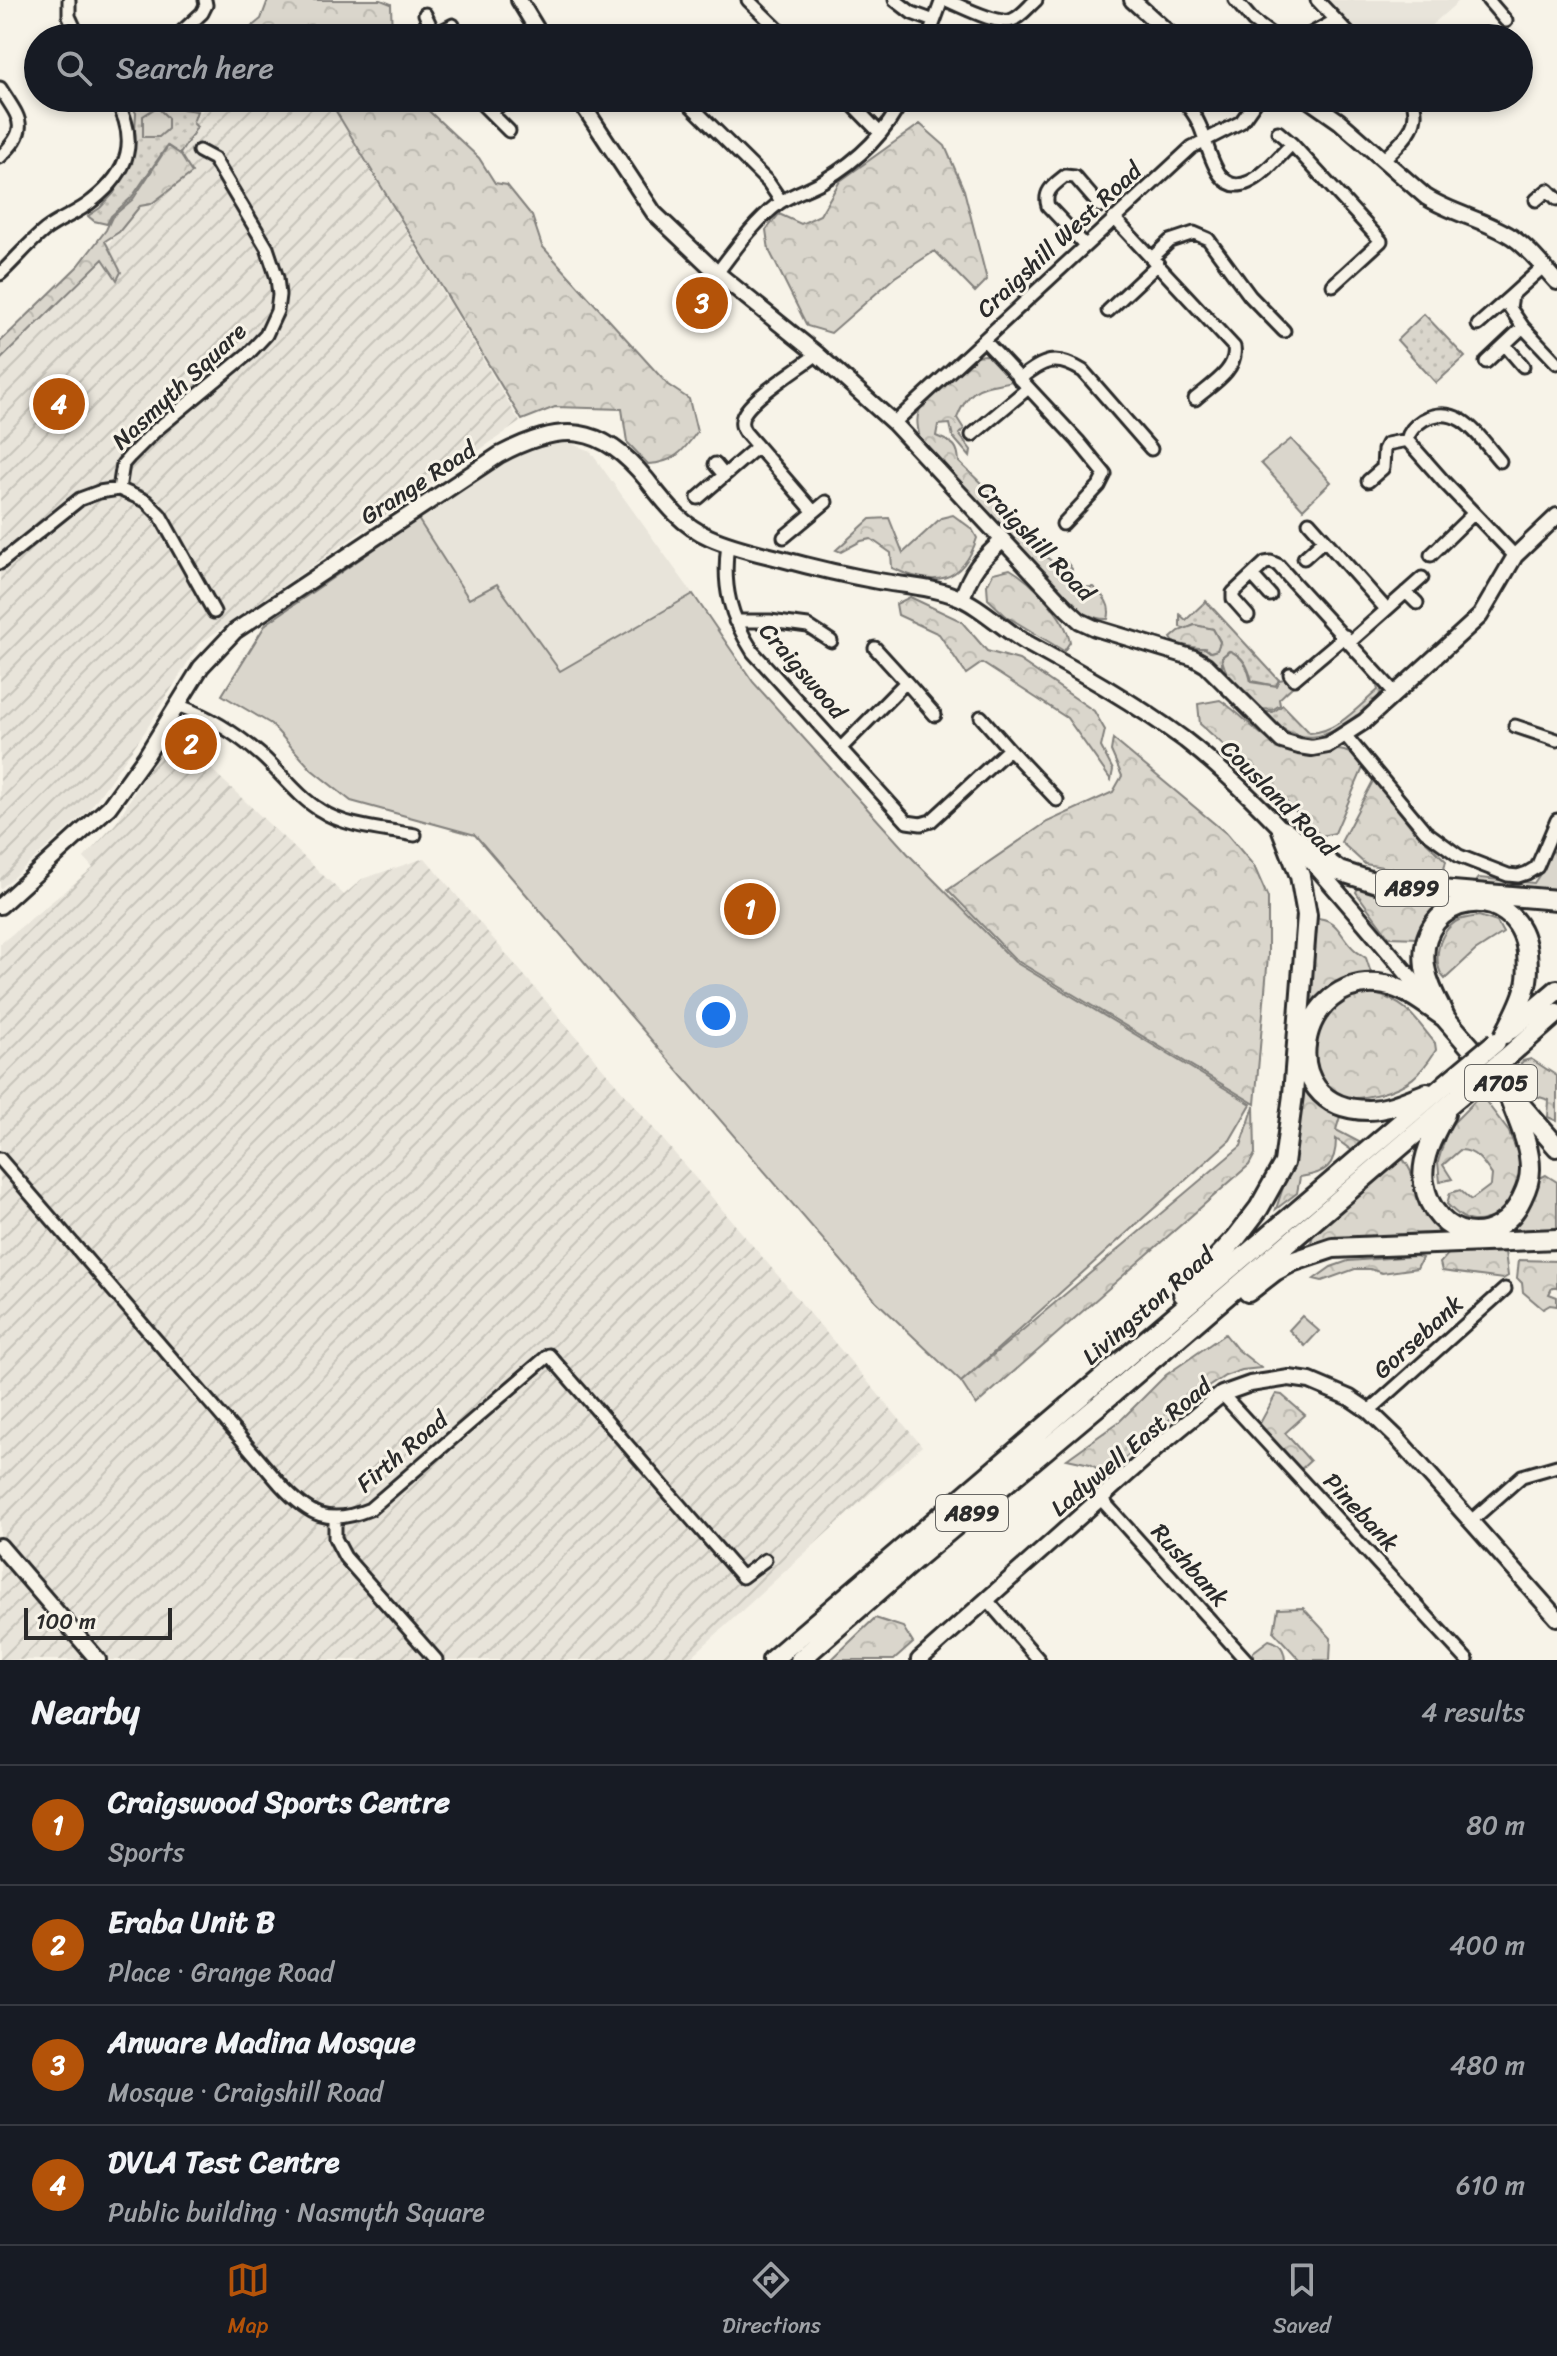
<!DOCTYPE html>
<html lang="en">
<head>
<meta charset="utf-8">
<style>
  :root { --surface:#171b24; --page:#242831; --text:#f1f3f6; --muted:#9ea1a6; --line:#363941; --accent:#b45309 }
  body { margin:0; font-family:Sriracha,sans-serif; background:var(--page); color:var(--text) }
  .scale { position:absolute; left:24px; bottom:20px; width:148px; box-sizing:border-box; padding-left:8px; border:4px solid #2b2b2b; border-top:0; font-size:22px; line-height:28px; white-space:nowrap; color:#2b2b2b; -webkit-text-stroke:6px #f7f3e8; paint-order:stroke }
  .you { position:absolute; left:716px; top:1016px; width:28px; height:28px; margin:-20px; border:6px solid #fff; border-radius:50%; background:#1a73e8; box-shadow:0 0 0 12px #1a73e833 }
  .badge { display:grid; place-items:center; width:52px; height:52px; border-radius:50%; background:var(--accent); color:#fff; font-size:26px; font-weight:700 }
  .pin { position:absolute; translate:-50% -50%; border:4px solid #fff; box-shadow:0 2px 8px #0006 }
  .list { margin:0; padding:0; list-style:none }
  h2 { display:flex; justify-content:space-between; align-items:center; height:104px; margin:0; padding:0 32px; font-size:34px }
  h2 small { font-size:26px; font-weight:400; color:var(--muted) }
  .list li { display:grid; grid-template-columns:52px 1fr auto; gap:24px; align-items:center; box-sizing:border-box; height:120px; padding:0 32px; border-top:2px solid var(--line) }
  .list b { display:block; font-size:30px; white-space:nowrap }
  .list p { margin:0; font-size:26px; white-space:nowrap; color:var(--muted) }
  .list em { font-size:26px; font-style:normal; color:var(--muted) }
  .icon { flex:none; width:44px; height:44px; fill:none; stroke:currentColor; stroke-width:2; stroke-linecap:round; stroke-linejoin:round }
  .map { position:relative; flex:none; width:1557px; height:1660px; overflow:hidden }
  .search { position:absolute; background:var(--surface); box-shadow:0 4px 12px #0003; left:24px; right:24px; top:24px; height:88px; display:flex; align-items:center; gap:20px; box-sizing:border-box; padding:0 28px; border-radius:44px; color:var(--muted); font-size:30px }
  .sheet { height:584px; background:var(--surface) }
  nav { display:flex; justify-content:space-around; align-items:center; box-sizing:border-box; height:112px; border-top:2px solid var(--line); background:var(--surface); font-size:22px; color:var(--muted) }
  nav a { display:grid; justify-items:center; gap:4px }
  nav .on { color:var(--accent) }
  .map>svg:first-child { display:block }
  .built { fill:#e8e4da }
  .industrial { fill:url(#industrial-furrows) }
  .grass { fill:url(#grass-dots); stroke:#82807c; stroke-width:2 }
  .forest { fill:url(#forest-crowns); stroke:#82807c; stroke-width:2 }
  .park { fill:#dad6cc; stroke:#82807c; stroke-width:2 }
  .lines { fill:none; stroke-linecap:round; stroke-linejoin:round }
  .minor-casing { stroke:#2b2b2b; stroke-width:17 }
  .tertiary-casing { stroke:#2b2b2b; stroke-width:20 }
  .primary-casing { stroke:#2b2b2b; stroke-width:24 }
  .minor { stroke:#f7f3e8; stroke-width:11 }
  .tertiary { stroke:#f7f3e8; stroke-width:14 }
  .primary { stroke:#f7f3e8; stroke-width:18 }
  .primary-bridge-casing { stroke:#2b2b2b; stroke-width:24; stroke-linecap:butt }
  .primary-bridge { stroke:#f7f3e8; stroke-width:18 }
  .labels { text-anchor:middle; stroke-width:6; stroke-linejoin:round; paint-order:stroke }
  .shield { fill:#f7f3e8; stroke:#686764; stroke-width:2 }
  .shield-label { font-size:22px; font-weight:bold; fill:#2b2b2b }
  .street-label { font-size:24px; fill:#2b2b2b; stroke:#f7f3e8 }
</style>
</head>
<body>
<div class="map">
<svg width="1557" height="1660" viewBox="0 0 1557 1660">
  <defs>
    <pattern id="industrial-furrows" width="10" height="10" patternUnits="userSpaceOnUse" patternTransform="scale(2)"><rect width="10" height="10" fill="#e8e4da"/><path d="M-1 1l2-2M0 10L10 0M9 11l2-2" fill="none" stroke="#c7c4bb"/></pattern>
    <pattern id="grass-dots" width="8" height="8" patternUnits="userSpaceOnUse" patternTransform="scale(2)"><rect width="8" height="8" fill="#dad6cc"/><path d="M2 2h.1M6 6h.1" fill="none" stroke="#bbb8af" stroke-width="1.8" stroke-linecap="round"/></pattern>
    <pattern id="forest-crowns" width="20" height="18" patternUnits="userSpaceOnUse" patternTransform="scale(2)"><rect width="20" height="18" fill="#dad6cc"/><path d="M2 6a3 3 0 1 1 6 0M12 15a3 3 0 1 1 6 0" fill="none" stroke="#bbb8af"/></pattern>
  </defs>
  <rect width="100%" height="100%" fill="#f7f3e8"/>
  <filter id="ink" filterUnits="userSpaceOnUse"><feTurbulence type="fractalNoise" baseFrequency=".0125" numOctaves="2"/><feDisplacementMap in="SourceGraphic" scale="16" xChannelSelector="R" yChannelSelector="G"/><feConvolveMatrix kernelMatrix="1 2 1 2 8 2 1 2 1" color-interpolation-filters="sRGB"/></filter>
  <g filter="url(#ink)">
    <path class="built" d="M1329,0H1460L1417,38H1363Z
      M570,443L590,451L693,594L560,672L497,584L469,599L418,519L505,461L525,451L549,444Z"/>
    <path class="industrial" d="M216,98H327L520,422L199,644L146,730L89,810L0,889V357L99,256L171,164L186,126Z
      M171,731L344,895L362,879L425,858L922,1446L688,1660H0V944L93,868L84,858L116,823Z"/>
    <path class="grass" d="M127,98H162L167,108L178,102L183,109L197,111L193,123L197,127L180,154L167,146L132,197L111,216L107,224L94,221L88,216L100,208L114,193L134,150L136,113Z
      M1424,314L1465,357L1436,383L1397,340Z
      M1206,601L1279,680L1276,686L1252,681C1248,667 1244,656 1229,651L1222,657V668L1206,654L1195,649L1205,648L1210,652L1217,650L1220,641L1213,629L1194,625L1186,629L1180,627V615L1186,620Z
      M1375,679L1382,686C1381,698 1372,704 1363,711C1328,741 1297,749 1263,712H1273L1283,705L1310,733C1337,732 1358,707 1378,690Z"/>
    <path class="forest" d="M268,0H381L391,4L392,38H238L261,19Z
      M328,98H415L479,158L495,183L507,185L532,216L542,246L668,385L689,399L697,432C683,452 673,463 648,464L627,442L622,409L555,407L522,420Z
      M920,124L945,146L964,190L987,280L975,292L935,251L895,277L831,333L807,326L769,250L766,230L779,214L801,224L820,215L840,181Z
      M168,146L180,154L192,173L151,204L140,206L119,232L105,241L121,272L117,280L103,259L0,360V342L79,265L106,230L112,217L133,199Z
      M987,355L1012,381C981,388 970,385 957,418L964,429L959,434L971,450L970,457L953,437L950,424L938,425L936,436C952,443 958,443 959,462L987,489L994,488L1010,514L1039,544V551L1054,563L1066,561L1072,569L1069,584L1079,588L1093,587C1104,596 1112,605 1108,619C1093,620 1080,611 1068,602L920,439C917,425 915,416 923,403L973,356Z
      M953,515L972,529L977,538C962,585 933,587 892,568L891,553L871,539L861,541L841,552L836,550L870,519L889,518L903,553L941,518Z
      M1010,569C1031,581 1066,617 1070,642L1064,651L1006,616L988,599L987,585L993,573Z
      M910,597L961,621L987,651L1019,660L1094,711L1105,730L1101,747L1113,770L1111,780L1067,718L982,663L966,674L939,634L898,615L896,604Z
      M1195,625L1213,629L1220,642L1217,650L1210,652L1205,648C1194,649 1186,644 1175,644L1171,638L1179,631Z
      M1230,651C1244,657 1248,668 1251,682L1276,686L1279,680L1285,679L1293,686L1279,699L1280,705L1272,710L1261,709C1247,695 1223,678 1222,657Z
      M1220,700C1244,715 1263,742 1290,752C1309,759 1334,743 1351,754C1355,757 1360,764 1363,768L1335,833L1321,836L1268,784L1200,724L1198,704Z
      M1113,739L1227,834L1254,866L1268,898V956L1255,1104L1016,960L948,890L1047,822L1113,792L1122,776L1111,751Z
      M1374,779L1412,828L1446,861L1442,877L1365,864L1341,842Z
      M1557,851V897L1475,883L1479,878L1534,883L1544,868L1549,852Z
      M1359,885L1451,898V904L1418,938L1389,937L1356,892Z
      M1479,916L1497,922L1503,933L1475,951L1445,979C1430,963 1439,929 1459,920C1464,918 1473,917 1479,916Z
      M1314,918C1339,918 1339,936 1355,950C1358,953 1362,955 1366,958L1372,976L1332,987L1304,1017Z
      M1375,994C1408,1003 1414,1018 1435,1043L1436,1050C1420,1075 1409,1086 1379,1094C1365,1097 1350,1101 1336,1095C1310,1083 1311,1028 1329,1010C1342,998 1358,995 1375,994Z
      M1531,1059L1557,1076V1121L1548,1117L1549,1100L1533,1095L1512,1076L1523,1061Z
      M1299,1071L1341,1113L1336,1130L1359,1142L1354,1152L1336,1139C1336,1166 1325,1174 1300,1177L1297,1193L1276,1209L1288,1172Z
      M1481,1095L1509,1132L1518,1154L1523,1180L1504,1214C1475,1223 1469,1227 1447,1204L1450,1193L1460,1190L1471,1200L1491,1185L1492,1175C1484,1163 1476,1150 1460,1150L1443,1165L1452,1179L1440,1182L1438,1162L1448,1128Z
      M1254,1106L1255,1154L1249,1165L976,1405L961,1382L1241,1146Z
      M1403,1159C1414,1171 1414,1187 1421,1201C1428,1213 1435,1223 1441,1236L1320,1245L1311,1242L1314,1232Z
      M1546,1175L1557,1182V1235L1500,1237L1499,1231C1525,1218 1529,1204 1538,1179Z
      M1505,1252L1508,1276L1503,1279L1442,1271L1440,1263L1448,1254Z
      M1416,1256L1422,1258L1417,1268L1382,1273L1370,1269H1355L1322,1281L1314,1279L1331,1267L1348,1261Z
      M1519,1260L1557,1261V1288H1552L1549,1294L1557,1297V1306L1550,1305L1543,1309L1523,1292L1522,1283L1517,1278Z
      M1225,1334L1237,1349L1261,1368L1242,1370L1225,1376L1205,1389L1106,1474L1090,1464L1067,1459L1120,1421L1166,1375Z
      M1276,1394L1282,1395L1305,1415L1285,1433L1310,1461L1299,1471L1258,1427Z
      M1303,1608L1331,1638L1330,1660H1300L1274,1632L1278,1609Z
      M875,1618L903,1627L913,1643L894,1660H831Z"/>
    <path class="park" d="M157,107L168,118V129L159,137H143V116Z
      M1291,439L1331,482L1303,509L1261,463Z
      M418,519L469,599L497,584L560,671L693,594L753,682L910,856L1015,962L1251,1104L1230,1140L961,1382L876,1301L475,835L351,801L312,770L271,724L222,695L266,624Z
      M1302,1316L1319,1331L1305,1346L1289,1330Z
      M1269,1640C1280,1643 1284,1648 1285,1660H1253V1652Z"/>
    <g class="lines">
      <defs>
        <path id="minor" d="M69,0V16L79,38
          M748,0L787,38
          M895,0L912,13L934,21
          M946,0C961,6 998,26 1012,20C1021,17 1029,6 1036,0
          M1235,0L1253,21L1276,38
          M1317,0L1353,38
          M1488,0L1506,21
          M425,14L436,38
          M434,35L453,25
          M175,38L202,13L206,5L205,0
          M519,38L536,28
          M928,38L942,0
          M1304,38L1336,20
          M0,88C20,120 31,127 0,157
          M476,98L509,131
          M683,98L768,182L781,201
          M846,98L880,133
          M1181,98C1188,106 1195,114 1199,124C1209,144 1215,198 1249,182C1265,175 1279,156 1292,144L1381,241L1333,285
          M1190,108L1202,98
          M492,112L507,98
          M1278,132L1292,144
          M1383,160C1400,143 1425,125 1411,98
          M1536,200L1548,190L1557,199
          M1114,218L1234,347C1238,370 1211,385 1195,399
          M1084,244L1048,206C1043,191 1055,184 1065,176L1075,177L1100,206
          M1152,258L1170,241L1194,233L1208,239L1250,296L1284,331
          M1543,267L1512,295L1510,308L1523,327L1557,363
          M717,273C736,248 754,222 779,203C792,194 809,189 823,181C857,161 886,134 903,98
          M0,274C15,260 29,243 45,230C59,219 78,213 92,201C130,171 139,140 115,98
          M1108,311L1158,264
          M1478,325L1512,295
          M984,340L1078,441L1105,474L1099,486L1063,524
          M1505,345L1523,366
          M1486,362L1523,327
          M1019,379C1044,361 1054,353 1083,371L1151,449
          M894,423L1192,147L1241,122L1258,98
          M972,435L1027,389
          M1407,440L1445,483L1515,556
          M715,464L724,475
          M1368,481L1383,468L1384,450L1387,444L1407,440C1409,431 1415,425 1423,420C1459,401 1479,437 1500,461
          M119,489L123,464L130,456L156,430L249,353L266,335L277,311L279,295L277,278L267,248L214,159L199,151
          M698,498L757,447
          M814,512L826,502
          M1309,522L1386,609
          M784,537L814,512L745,432C743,429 741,424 742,420C744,401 802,367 817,354
          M728,544C722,587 730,616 753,652L907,822L921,824L931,821L1009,749L1057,800
          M1431,555L1474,513
          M1304,558L1324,540
          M0,563L80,499L99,492L119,489L146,501L160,515L214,612
          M1252,575L1270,595
          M1406,592L1417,603
          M1248,616L1233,599V593L1265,563L1271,562L1278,565L1294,583L1395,693
          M735,621H770L808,626L831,641
          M1350,642L1422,578
          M875,648L906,682
          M1290,674L1294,679L1345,636
          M177,705C208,716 237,734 262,756C280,772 299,798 320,810C347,828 384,829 415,835
          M981,717L1009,749
          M1515,726L1557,740
          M1345,735L1425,831L1459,856L1508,875L1518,876L1527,873L1537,867L1557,820
          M841,748L906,682L935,715
          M0,1159L280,1484C309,1516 329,1526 370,1509L549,1355L742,1577L765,1560
          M1222,1394L1467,1660
          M1369,1411L1505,1289
          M1101,1499L1246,1660
          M335,1519V1538L345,1557L436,1660
          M1471,1521L1522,1476L1557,1466
          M987,1600L1039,1660"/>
        <path id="tertiary" d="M519,0L542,38
          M1132,0L1174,38
          M578,98L654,213L717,273L817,354L894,423L1067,609L1080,621L1095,628L1194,658L1206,665L1282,741L1299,746L1312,748L1328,745L1365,721L1480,616L1515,556L1557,516
          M1306,98L1339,121L1426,197C1453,214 1486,220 1512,237C1530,249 1543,267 1557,282
          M962,599C971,570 981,560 1003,540
          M0,906L109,807L146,756L201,667L235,631L499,455C561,422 601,423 647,480C665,503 681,525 709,537C731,547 754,552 778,558C811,567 844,575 878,581C901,585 933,587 955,596C978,604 1003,629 1025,642C1080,672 1135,703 1185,740C1279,813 1355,914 1433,1004
          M0,1546L98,1660
          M919,1660L1159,1446L1222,1394L1250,1384L1289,1378L1310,1381L1350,1398L1369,1411L1396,1437L1557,1618"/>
        <path id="primary" d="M1285,831L1339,871L1383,885L1557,900
          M1510,1030L1557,990
          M1505,1034C1512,1020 1521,1004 1525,989C1529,977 1528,964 1527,952C1518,878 1415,891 1425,967C1428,986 1438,1002 1446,1019L1557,1147
          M1507,1057L1557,1013
          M1427,1093C1409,1100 1388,1110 1368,1110C1270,1110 1296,970 1385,985C1406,988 1426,1005 1444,1017
          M1445,1114C1434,1134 1420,1159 1424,1183C1434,1241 1497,1252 1522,1198C1527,1188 1530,1180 1530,1169C1530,1145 1518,1121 1510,1099
          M1248,1292L1275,1271L1294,1261L1333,1248L1557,1239
          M1183,1294L1236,1238L1259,1208L1284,1163L1293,1095L1307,915L1300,876L1282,830
          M772,1660L1447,1083
          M800,1660L913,1561L1118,1389L1457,1098"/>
      </defs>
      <use href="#minor" class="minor-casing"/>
      <use href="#tertiary" class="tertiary-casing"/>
      <use href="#primary" class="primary-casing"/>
      <use href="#minor" class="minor"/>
      <use href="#tertiary" class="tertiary"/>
      <use href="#primary" class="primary"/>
      <defs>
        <path id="primary-bridge" d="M1447,1083L1496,1042
          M1457,1098L1507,1057"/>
      </defs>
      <use href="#primary-bridge" class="primary-bridge-casing"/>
      <use href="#primary-bridge" class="primary-bridge"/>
    </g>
  </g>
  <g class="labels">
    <g class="shield">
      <rect x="1376" y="870" width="72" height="36" rx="6"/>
      <rect x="1465" y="1065" width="72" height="36" rx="6"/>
      <rect x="936" y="1495" width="72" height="36" rx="6"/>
    </g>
    <g class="shield-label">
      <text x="1412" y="896">A899</text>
      <text x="1501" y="1091">A705</text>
      <text x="972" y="1521">A899</text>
    </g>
    <g class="street-label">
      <text transform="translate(1059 240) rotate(-43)" y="8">Craigshill West Road</text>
      <text transform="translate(179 386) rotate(-43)" y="8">Nasmyth Square</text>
      <text transform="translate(418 483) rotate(-33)" y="8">Grange Road</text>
      <text transform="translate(1036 541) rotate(46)" y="8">Craigshill Road</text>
      <text transform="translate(803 671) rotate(49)" y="8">Craigswood</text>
      <text transform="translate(1279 798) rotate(45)" y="8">Cousland Road</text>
      <text transform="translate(1148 1306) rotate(-41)" y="8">Livingston Road</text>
      <text transform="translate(1418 1337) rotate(-42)" y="8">Gorsebank</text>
      <text transform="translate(1131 1447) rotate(-40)" y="8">Ladywell East Road</text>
      <text transform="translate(402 1452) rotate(-40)" y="8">Firth Road</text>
      <text transform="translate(1361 1512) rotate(47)" y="8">Pinebank</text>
      <text transform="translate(1190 1565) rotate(48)" y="8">Rushbank</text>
    </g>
  </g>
</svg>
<div class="scale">100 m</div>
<div class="you"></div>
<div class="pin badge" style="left:750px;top:909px">1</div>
<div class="pin badge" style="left:191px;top:744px">2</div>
<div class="pin badge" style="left:702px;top:303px">3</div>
<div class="pin badge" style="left:59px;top:404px">4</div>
<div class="search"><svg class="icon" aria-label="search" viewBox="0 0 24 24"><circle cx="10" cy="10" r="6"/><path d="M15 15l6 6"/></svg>Search here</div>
</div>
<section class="sheet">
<h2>Nearby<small>4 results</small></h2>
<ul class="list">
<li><span class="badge">1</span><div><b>Craigswood Sports Centre</b><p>Sports</p></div><em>80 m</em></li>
<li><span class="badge">2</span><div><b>Eraba Unit B</b><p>Place · Grange Road</p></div><em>400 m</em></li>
<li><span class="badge">3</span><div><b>Anware Madina Mosque</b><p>Mosque · Craigshill Road</p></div><em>480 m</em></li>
<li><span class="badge">4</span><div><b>DVLA Test Centre</b><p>Public building · Nasmyth Square</p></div><em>610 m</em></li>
</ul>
</section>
<nav>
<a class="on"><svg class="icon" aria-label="map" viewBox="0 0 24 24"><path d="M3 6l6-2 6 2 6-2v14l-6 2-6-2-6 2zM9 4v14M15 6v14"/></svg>Map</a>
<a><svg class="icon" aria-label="directions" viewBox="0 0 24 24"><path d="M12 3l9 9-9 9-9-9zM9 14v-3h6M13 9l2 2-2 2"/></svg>Directions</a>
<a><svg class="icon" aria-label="saved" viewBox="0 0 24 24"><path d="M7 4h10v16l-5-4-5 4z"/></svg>Saved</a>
</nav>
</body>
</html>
